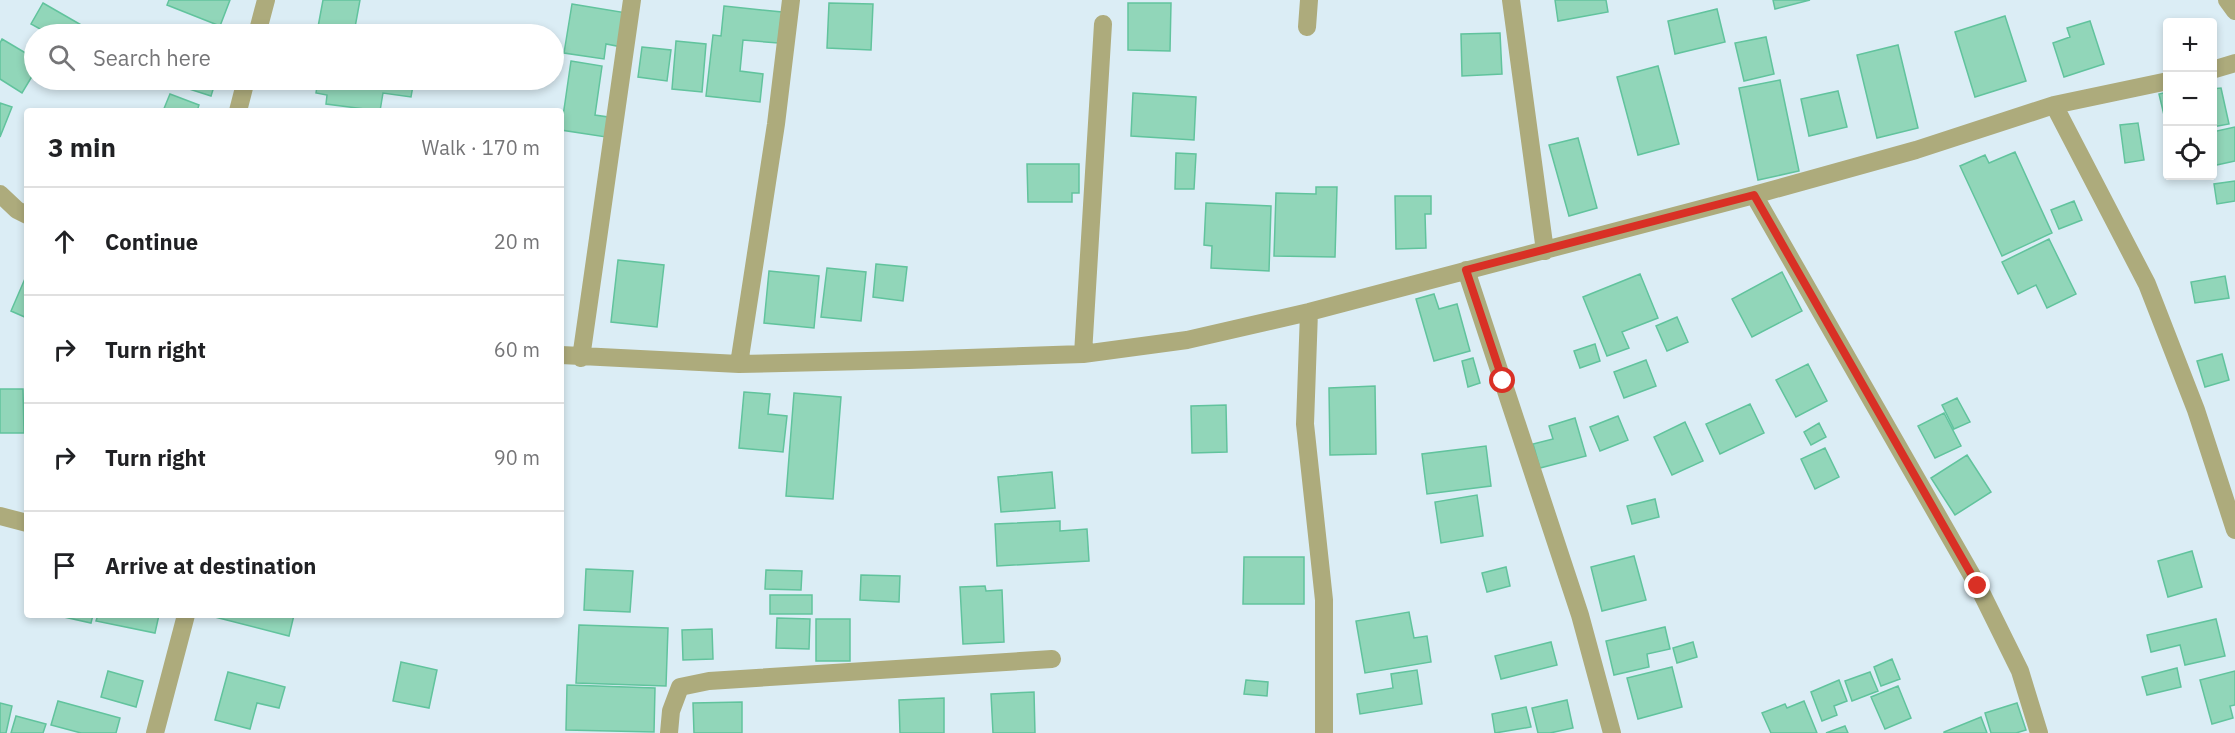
<!DOCTYPE html>
<html lang="en">
<head>
<meta charset="utf-8">
<style>
  :root { --surface:#fff; --page:#f2f2f2; --text:#202124; --muted:#757577; --line:#e0e0e0 }
  body { margin:0; font-family:"IBM Plex Sans",sans-serif; background:var(--page); color:var(--text) }
  .controls { position:absolute; right:18px; top:18px; display:grid; overflow:hidden; border-radius:6px; box-shadow:0 3px 9px #0003 }
  .controls button { width:54px; height:54px; display:grid; place-items:center; padding:0; border:0; border-bottom:2px solid var(--line); background:var(--surface); color:var(--text); font:30px sans-serif }
  .stop { position:absolute; width:18px; height:18px; margin:-14px; border:4px solid #d93025; border-radius:50%; background:#fff }
  .stop.end { background:#d93025; border-color:#fff; box-shadow:0 2px 6px #0008 }
  .list { margin:0; padding:0; list-style:none }
  h2 { display:flex; justify-content:space-between; align-items:center; height:78px; margin:0; padding:0 24px; font-size:26px }
  h2 small { font-size:20px; font-weight:400; color:var(--muted) }
  .list li { display:grid; grid-template-columns:39px 1fr auto; gap:18px; align-items:center; box-sizing:border-box; height:108px; padding:0 24px; border-top:2px solid var(--line) }
  .list b { display:block; font-size:22px; white-space:nowrap }
  .list em { font-size:20px; font-style:normal; color:var(--muted) }
  .icon { flex:none; width:33px; height:33px; fill:none; stroke:currentColor; stroke-width:2; stroke-linecap:round; stroke-linejoin:round }
  .map { position:relative; flex:none; width:2235px; height:733px; overflow:hidden }
  .search { position:absolute; background:var(--surface); box-shadow:0 3px 9px #0003; left:24px; top:24px; width:540px; height:66px; display:flex; align-items:center; gap:15px; box-sizing:border-box; padding:0 21px; border-radius:33px; color:var(--muted); font-size:22px }
  .panel { position:absolute; background:var(--surface); box-shadow:0 3px 9px #0003; left:24px; top:108px; width:540px; height:510px; border-radius:6px }
  .map>svg:first-child { display:block }
  .building { fill:#91d6b9; stroke:#61c39d; stroke-width:1.5 }
  .lines { fill:none; stroke-linecap:round; stroke-linejoin:round }
  .street { stroke:#adab7c; stroke-width:18 }
  .route { stroke:#d93025; stroke-width:8 }
</style>
</head>
<body>
<div class="map">
<svg width="2235" height="733" viewBox="0 0 2235 733">
  <rect width="100%" height="100%" fill="#dbedf5"/>
  <path class="building" d="M169,0H230L220,26L167,5Z
    M323,0H360L354,33L318,27Z
    M1555,0H1606L1608,12L1558,21Z
    M1773,0H1810L1775,9Z
    M43,3L97,34H49L31,24Z
    M829,3L873,4L871,50L827,48Z
    M1128,3H1171L1170,51L1128,50Z
    M572,4L627,13L622,47L606,44L604,59L564,53Z
    M724,6L782,12L778,43L743,40L740,71L763,74L760,102L706,96L713,35L721,36Z
    M1717,9L1725,42L1675,54L1668,21Z
    M2005,16L2026,81L1975,97L1955,32Z
    M2090,21L2104,64L2064,77L2053,43L2070,37L2067,28Z
    M1500,33L1502,74L1462,76L1461,34Z
    M1766,37L1774,74L1744,81L1735,43Z
    M2,39L34,58V73L22,93L0,79V43Z
    M676,41L706,44L702,92L672,89Z
    M1898,45L1918,128L1877,138L1857,55Z
    M642,47L671,50L667,81L638,77Z
    M571,61L602,66L595,115L608,117L606,137L561,130Z
    M1658,66L1679,144L1638,155L1617,77Z
    M185,80H216L211,96L183,87Z
    M318,80H414L411,97L383,93L380,111L326,104L327,95L316,93Z
    M1780,80L1799,171L1758,180L1739,88Z
    M2221,88L2229,124L2212,127V89Z
    M1838,91L1847,127L1809,136L1801,99Z
    M2168,92V132L2159,94Z
    M1133,93L1196,97L1194,140L1131,136Z
    M170,94L199,105L197,111H163Z
    M0,103L12,107L0,137Z
    M2138,123L2144,160L2125,163L2120,125Z
    M2235,127V161L2212,166V132Z
    M1578,138L1597,208L1569,216L1549,145Z
    M2015,152L2052,233L2002,256L1960,166L1985,155L1989,163Z
    M1176,153L1196,154L1194,189H1175Z
    M1027,164H1079V193H1072V202H1028Z
    M2235,181V201L2217,204L2214,184Z
    M1316,187H1337L1335,257L1274,256L1276,193L1316,194Z
    M1395,196H1431V214H1425L1426,248L1396,249Z
    M2074,201L2082,220L2059,229L2051,210Z
    M1206,203L1271,206L1269,271L1211,268L1212,246L1204,245Z
    M2049,239L2076,294L2047,308L2036,285L2018,294L2002,262Z
    M618,260L664,265L657,327L611,322Z
    M876,264L907,267L903,301L873,297Z
    M827,268L866,272L861,321L821,317Z
    M769,271L819,276L814,328L764,323Z
    M1782,272L1802,311L1752,337L1732,299Z
    M27,274V318L11,311Z
    M1640,274L1658,318L1622,332L1629,348L1607,356L1583,297Z
    M2225,276L2229,298L2195,303L2191,282Z
    M1434,294L1439,309L1457,304L1470,351L1434,361L1416,299Z
    M1677,317L1688,342L1667,351L1656,326Z
    M1595,344L1600,361L1580,368L1574,351Z
    M2222,354L2229,380L2205,387L2197,361Z
    M1473,358L1480,383L1468,387L1462,361Z
    M1646,360L1656,386L1624,398L1614,372Z
    M1808,364L1827,401L1796,417L1776,380Z
    M1375,386L1376,454L1330,455L1329,388Z
    M0,389H23L24,433H0Z
    M744,392L770,394L768,414L787,416L783,452L739,448Z
    M794,393L841,397L833,499L786,496Z
    M1957,398L1970,422L1954,429L1942,405Z
    M1750,404L1764,433L1720,454L1706,424Z
    M1226,405L1227,452L1192,453L1191,406Z
    M1944,413L1961,446L1935,458L1918,426Z
    M1618,416L1628,440L1600,451L1590,427Z
    M1575,418L1586,456L1540,468L1533,444L1553,439L1549,426Z
    M1685,422L1703,461L1672,475L1654,437Z
    M1819,423L1826,437L1811,445L1804,432Z
    M1486,446L1491,486L1427,494L1422,454Z
    M1825,448L1839,477L1815,489L1801,459Z
    M1967,455L1991,492L1955,515L1931,478Z
    M1052,472L1055,508L1001,512L998,477Z
    M1477,495L1483,536L1441,543L1435,502Z
    M1655,499L1659,517L1632,524L1627,506Z
    M1060,521V531L1087,529L1089,561L997,566L995,524Z
    M2192,551L2202,587L2168,597L2158,561Z
    M1634,556L1646,600L1602,611L1591,567Z
    M1244,557H1304V604H1243Z
    M1506,567L1510,586L1487,592L1482,573Z
    M586,569L633,571L630,612L584,610Z
    M766,570L802,571L801,590L765,589Z
    M861,575L900,576L899,602L860,600Z
    M985,586L986,591L1002,590L1004,642L963,644L960,587Z
    M770,595H812V614H770Z
    M1409,612L1414,638L1427,636L1431,662L1365,673L1356,621Z
    M55,615H93L91,623Z
    M98,615H159L155,633L96,621Z
    M207,615H294L289,636Z
    M777,618L810,619L809,649L776,648Z
    M816,619H850V661H816Z
    M2216,619L2225,656L2185,665L2180,645L2151,652L2147,635Z
    M579,625L668,628L666,686L576,683Z
    M1665,627L1670,649L1647,654L1649,667L1614,675L1606,641Z
    M712,629L713,659L683,660L682,630Z
    M1551,642L1557,665L1501,679L1495,656Z
    M1693,642L1697,657L1677,663L1673,648Z
    M1892,659L1900,679L1881,686L1874,667Z
    M401,662L437,670L429,708L393,701Z
    M1672,667L1682,707L1638,719L1627,678Z
    M2177,668L2181,687L2147,695L2142,677Z
    M1417,670L1422,704L1360,714L1357,694L1393,688L1391,674Z
    M108,671L143,681L136,707L101,697Z
    M2235,671V705L2230,706L2233,718L2212,724L2200,680Z
    M228,672L285,687L279,708L257,703L250,729L215,720Z
    M1870,672L1878,691L1852,701L1845,681Z
    M1246,680L1268,682L1267,696L1244,694Z
    M1839,680L1847,701L1834,706L1837,715L1822,721L1811,692Z
    M567,685L655,688L654,732L566,730Z
    M1898,686L1911,718L1885,729L1871,697Z
    M1034,692L1035,733H993L991,694Z
    M944,698V733H900L899,700Z
    M1567,700L1573,728L1550,733H1538L1532,708Z
    M58,701L120,718L116,733H81L51,725Z
    M1804,701L1817,733H1771L1762,713L1785,704L1787,708Z
    M742,702V733H694L693,703Z
    M0,703L12,706L6,733H0Z
    M2017,703L2026,730L2016,733H1991L1985,713Z
    M1526,707L1531,727L1495,733L1492,714Z
    M16,716L46,724L43,733H11Z
    M1981,717L1987,733H1944V732Z
    M1845,726L1848,733H1826Z"/>
  <g class="lines">
    <path class="street" d="M1511,0L1545,251
      M2227,0L2235,11
      M1307,27L1309,0
      M257,34L266,0
      M2212,70L2235,63
      M2054,105L2147,284L2196,410L2235,530
      M238,111L246,80
      M0,194L17,210L27,215
      M1754,195L1978,586L2020,671L2039,733
      M1466,270L1580,615L1612,733
      M1309,312L1305,424L1324,600V733
      M1083,354L1103,24
      M561,355L739,364L909,360L1083,354L1187,340L1309,312L1754,195L1916,150L2054,105L2168,81
      M581,358L632,0
      M739,364L776,124L791,0
      M0,516L27,523
      M155,733L186,615
      M669,733L671,711L680,687L709,681L1052,659"/>
  </g>
  <g class="lines">
    <path class="route" d="M1503,381L1466,270L1754,195L1978,586"/>
  </g>
</svg>
<div class="controls">
<button>+</button>
<button>−</button>
<button><svg class="icon" aria-label="locate" viewBox="0 0 24 24"><circle cx="12" cy="12" r="6"/><path d="M12 2v4M12 18v4M2 12h4M18 12h4"/></svg></button>
</div>
<div class="stop" style="left:1503px;top:381px"></div>
<div class="stop end" style="left:1978px;top:586px"></div>
<div class="search"><svg class="icon" aria-label="search" viewBox="0 0 24 24"><circle cx="10" cy="10" r="6"/><path d="M15 15l6 6"/></svg>Search here</div>
<section class="panel">
<h2>3 min<small>Walk · 170 m</small></h2>
<ul class="list">
<li><svg class="icon" aria-label="ahead" viewBox="0 0 24 24"><path d="M12 20V5M6 11l6-6 6 6"/></svg><div><b>Continue</b></div><em>20 m</em></li>
<li><svg class="icon" aria-label="right" viewBox="0 0 24 24"><path d="M7 20v-9h11M14 6l5 5-5 5"/></svg><div><b>Turn right</b></div><em>60 m</em></li>
<li><svg class="icon" aria-label="right" viewBox="0 0 24 24"><path d="M7 20v-9h11M14 6l5 5-5 5"/></svg><div><b>Turn right</b></div><em>90 m</em></li>
<li><svg class="icon" aria-label="arrive" viewBox="0 0 24 24"><path d="M6 21V4h12l-3 4 3 4H6"/></svg><div><b>Arrive at destination</b></div></li>
</ul>
</section>
</div>
</body>
</html>
